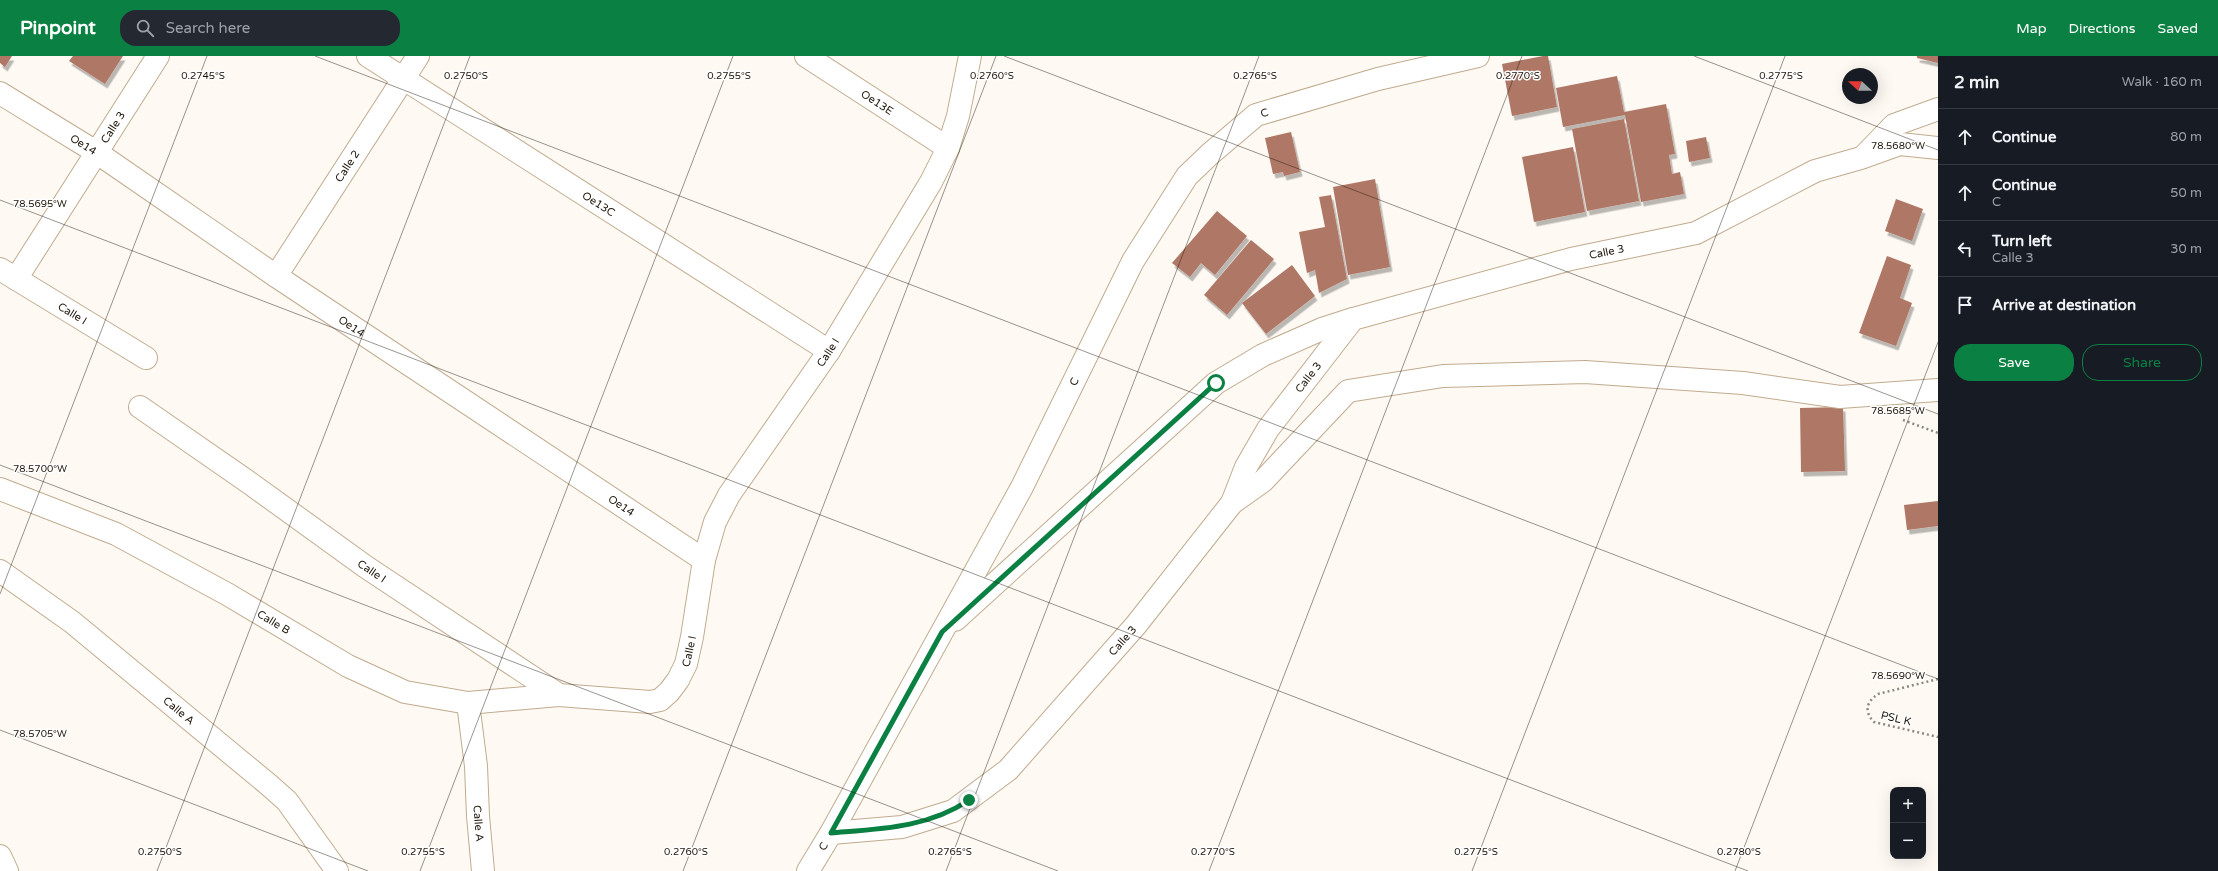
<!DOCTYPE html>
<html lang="en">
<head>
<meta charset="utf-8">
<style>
  :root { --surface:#171b24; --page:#242831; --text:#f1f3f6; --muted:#9ea1a6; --line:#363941; --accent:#0b8043 }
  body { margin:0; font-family:"Varela Round",sans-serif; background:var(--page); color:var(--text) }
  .controls { position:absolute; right:12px; bottom:12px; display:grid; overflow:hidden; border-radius:8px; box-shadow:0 4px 16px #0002 }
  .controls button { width:36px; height:36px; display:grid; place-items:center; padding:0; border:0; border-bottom:1px solid var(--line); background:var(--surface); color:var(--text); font:20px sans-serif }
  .compass { position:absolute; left:1842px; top:12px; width:36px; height:36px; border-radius:50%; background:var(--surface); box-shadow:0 4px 16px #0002; rotate:291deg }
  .stop { position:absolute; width:12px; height:12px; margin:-9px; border:3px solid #0b8043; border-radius:50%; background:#fff }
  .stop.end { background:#0b8043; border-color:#fff; box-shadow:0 1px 4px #0008 }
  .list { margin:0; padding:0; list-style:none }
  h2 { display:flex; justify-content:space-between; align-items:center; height:52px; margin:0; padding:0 16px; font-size:17px }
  h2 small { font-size:13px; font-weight:400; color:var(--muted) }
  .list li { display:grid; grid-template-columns:26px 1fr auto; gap:12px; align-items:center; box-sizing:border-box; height:56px; padding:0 16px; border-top:1px solid var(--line) }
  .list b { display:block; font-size:15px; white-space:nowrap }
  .list p { margin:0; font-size:13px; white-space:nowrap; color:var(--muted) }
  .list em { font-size:13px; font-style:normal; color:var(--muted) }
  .actions { display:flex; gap:8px; padding:12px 16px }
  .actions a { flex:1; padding:9px 0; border:1px solid var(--accent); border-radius:16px; text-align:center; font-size:14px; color:var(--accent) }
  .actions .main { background:var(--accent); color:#fff }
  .icon { flex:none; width:22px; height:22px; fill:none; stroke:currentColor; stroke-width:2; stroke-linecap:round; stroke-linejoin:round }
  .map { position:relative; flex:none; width:1938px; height:815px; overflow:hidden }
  header { display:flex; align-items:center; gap:24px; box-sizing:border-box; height:56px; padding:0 20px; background:var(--accent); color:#fff }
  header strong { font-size:19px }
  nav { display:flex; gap:22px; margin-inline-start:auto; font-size:14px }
  .search { width:280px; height:36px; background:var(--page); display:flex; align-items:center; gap:10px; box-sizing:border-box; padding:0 14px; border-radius:16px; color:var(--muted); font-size:15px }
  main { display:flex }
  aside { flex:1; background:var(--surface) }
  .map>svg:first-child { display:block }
  .building { fill:#af7765; filter:url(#shadow) }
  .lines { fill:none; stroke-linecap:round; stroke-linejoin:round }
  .minor-casing { stroke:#c1ab8f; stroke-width:24 }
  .path { stroke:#8e887f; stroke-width:2.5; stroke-dasharray:2 3; stroke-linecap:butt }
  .minor { stroke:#fff; stroke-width:22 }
  .route { stroke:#0b8043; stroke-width:5 }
  .ticks { fill:none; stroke:#1f170c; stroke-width:1; stroke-opacity:0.45 }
  .labels { text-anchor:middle; stroke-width:3; stroke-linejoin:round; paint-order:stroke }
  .street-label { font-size:11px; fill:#1f170c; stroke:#fff }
  .ticks-label { font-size:10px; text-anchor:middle; fill:#1f170c; stroke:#fff; stroke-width:3; stroke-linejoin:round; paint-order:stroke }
</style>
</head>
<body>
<header>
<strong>Pinpoint</strong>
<div class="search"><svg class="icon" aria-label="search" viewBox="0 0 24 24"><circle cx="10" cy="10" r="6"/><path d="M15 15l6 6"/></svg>Search here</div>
<nav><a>Map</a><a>Directions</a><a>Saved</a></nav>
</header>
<main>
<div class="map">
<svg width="1938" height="815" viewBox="0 0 1938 815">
  <defs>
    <filter id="shadow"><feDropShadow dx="2.5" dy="4.5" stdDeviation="0" flood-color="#0004"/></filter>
  </defs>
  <rect width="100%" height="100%" fill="#fef9f3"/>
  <path class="building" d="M0,0H12L5,11L0,7Z
    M73,0H123L105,28L69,5Z
    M1543,0H1548L1557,51L1512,60L1502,8Z
    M1917,0H1938V7L1917,2Z
    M1617,20L1624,56L1666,48L1675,98L1669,99L1672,118L1680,116L1684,138L1641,146L1625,59L1563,71L1556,32Z
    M1624,63L1639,145L1587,155L1572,73Z
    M1291,76L1300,116L1284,120L1283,116L1273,118L1265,82Z
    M1706,81L1710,102L1689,106L1686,85Z
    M1573,91L1585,156L1534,166L1522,101Z
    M1375,123L1390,211L1348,219L1333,131Z
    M1331,139L1347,223L1319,237L1315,214L1307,217L1299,176L1325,171L1319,141Z
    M1896,143L1923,153L1912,185L1885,175Z
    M1217,155L1247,180L1215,219L1201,207L1190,221L1172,207Z
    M1251,184L1274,203L1227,259L1204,239Z
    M1887,200L1911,209L1900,242L1912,247L1896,290L1859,277Z
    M1292,209L1315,240L1266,278L1242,247Z
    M1843,351L1845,415L1801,416L1800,352Z
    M1938,445V470L1907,474L1904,449Z"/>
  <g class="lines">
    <defs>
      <g id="minor">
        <path id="s1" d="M368,0L829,295"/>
        <path id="s2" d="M806,0L948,92"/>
        <path id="s3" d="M0,37L96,96L276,220L704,504"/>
        <path d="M1865,99L1894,69L1938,53"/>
        <path id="s4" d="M0,213L146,302"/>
        <path id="s5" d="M276,220L418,0"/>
        <path id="s6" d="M16,223L158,0"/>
        <path id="s7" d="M140,351L251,428L366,511L559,639L650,646L660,644L669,636L678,624L686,608L692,581L704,504L715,466L729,439L829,295L931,126L948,92L958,60L970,0"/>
        <path id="s8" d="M0,433L116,478L227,538L348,610L405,636L468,647L559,639"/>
        <path d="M1232,447L1263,425L1348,335L1443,320L1585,316L1743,327L1840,341L1938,334"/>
        <path id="s9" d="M0,515L72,566L269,729L287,745L337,815"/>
        <path d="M955,564L1216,327L1263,299L1322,273L1353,263"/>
        <path id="s10" d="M468,647L476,710L478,760L483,815"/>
        <path id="s11" d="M831,777L902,771L953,755L1008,714L1136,569L1232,447L1246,411L1268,373L1353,263L1571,203L1696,177L1815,115L1861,102L1900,88L1938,92"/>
        <path d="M0,800L7,815"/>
        <path id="s12" d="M808,815L831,777L1022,431L1133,205L1187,120L1210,98L1256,59L1378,23L1478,0"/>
      </g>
    </defs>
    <use href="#minor" class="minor-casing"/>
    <path class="path" d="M1903,364L1938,377
      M1938,623L1878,638C1866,646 1864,656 1874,666L1938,681"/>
    <use href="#minor" class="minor"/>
  </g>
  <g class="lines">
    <path class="route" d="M969,744C928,772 879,773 831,777L942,576L1216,327"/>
  </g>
  <path class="ticks" d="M315,0L1938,623M1004,0L1938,358M1694,0L1938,94M0,144L1748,815M0,409L1058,815M0,538L207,0M0,674L368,815M157,815L470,0M420,815L733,0M683,815L996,0M946,815L1259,0M1209,815L1522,0M1472,815L1785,0M1735,815L1938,286"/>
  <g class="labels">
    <g class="street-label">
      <text dy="4" stroke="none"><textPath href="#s2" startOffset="85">Oe13E</textPath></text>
      <text dy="4" stroke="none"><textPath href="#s12" startOffset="893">C</textPath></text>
      <text dy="4" stroke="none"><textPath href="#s6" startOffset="180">Calle 3</textPath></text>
      <text dy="4" stroke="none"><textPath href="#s3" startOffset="98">Oe14</textPath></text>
      <text dy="4" stroke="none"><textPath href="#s5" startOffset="131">Calle 2</textPath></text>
      <text dy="4" stroke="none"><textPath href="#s1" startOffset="274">Oe13C</textPath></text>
      <text dy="4" stroke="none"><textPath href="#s11" startOffset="1026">Calle 3</textPath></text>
      <text dy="4" stroke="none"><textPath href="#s4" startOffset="85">Calle I</textPath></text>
      <text dy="4" stroke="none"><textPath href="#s3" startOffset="422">Oe14</textPath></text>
      <text dy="4" stroke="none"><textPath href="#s7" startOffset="1004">Calle I</textPath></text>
      <text dy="4" stroke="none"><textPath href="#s11" startOffset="690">Calle 3</textPath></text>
      <text dy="4" stroke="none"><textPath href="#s12" startOffset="557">C</textPath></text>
      <text dy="4" stroke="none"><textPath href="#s3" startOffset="746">Oe14</textPath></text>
      <text dy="4" stroke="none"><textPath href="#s7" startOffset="284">Calle I</textPath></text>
      <text dy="4" stroke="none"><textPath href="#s8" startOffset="305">Calle B</textPath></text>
      <text dy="4" stroke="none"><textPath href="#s11" startOffset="366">Calle 3</textPath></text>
      <text dy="4" stroke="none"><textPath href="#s7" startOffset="668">Calle I</textPath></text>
      <text dy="4" stroke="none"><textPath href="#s9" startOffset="227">Calle A</textPath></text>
      <text transform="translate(1896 662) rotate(13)" y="4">PSL K</text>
      <text dy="4" stroke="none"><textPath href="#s10" startOffset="121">Calle A</textPath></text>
      <text dy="4" stroke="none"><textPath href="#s12" startOffset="29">C</textPath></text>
    </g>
  </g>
  <g class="ticks-label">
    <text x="203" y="23">0.2745°S</text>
    <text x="466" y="23">0.2750°S</text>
    <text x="729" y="23">0.2755°S</text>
    <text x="992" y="23">0.2760°S</text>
    <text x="1255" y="23">0.2765°S</text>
    <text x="1518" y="23">0.2770°S</text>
    <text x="1781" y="23">0.2775°S</text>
    <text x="1898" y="93">78.5680°W</text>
    <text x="40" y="151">78.5695°W</text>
    <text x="1898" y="358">78.5685°W</text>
    <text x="40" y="416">78.5700°W</text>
    <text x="1898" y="623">78.5690°W</text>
    <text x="40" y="681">78.5705°W</text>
    <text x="160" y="799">0.2750°S</text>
    <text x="423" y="799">0.2755°S</text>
    <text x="686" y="799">0.2760°S</text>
    <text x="950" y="799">0.2765°S</text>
    <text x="1213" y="799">0.2770°S</text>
    <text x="1476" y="799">0.2775°S</text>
    <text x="1739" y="799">0.2780°S</text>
  </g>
</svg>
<div class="controls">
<button>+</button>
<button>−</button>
</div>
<svg class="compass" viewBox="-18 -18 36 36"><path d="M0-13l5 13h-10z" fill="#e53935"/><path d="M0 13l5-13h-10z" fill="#9ea1a6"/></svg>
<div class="stop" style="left:1216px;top:327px"></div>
<div class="stop end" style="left:969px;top:744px"></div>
</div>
<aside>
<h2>2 min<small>Walk · 160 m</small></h2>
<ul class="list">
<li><svg class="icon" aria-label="ahead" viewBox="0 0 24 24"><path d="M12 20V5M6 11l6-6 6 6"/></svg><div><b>Continue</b></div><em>80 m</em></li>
<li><svg class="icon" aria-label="ahead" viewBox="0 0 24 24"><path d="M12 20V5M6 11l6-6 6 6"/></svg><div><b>Continue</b><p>C</p></div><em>50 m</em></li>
<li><svg class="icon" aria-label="left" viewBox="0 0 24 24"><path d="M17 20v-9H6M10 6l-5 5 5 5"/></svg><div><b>Turn left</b><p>Calle 3</p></div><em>30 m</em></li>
<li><svg class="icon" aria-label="arrive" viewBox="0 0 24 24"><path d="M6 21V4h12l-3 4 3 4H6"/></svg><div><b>Arrive at destination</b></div></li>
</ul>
<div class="actions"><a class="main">Save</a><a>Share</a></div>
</aside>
</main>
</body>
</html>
